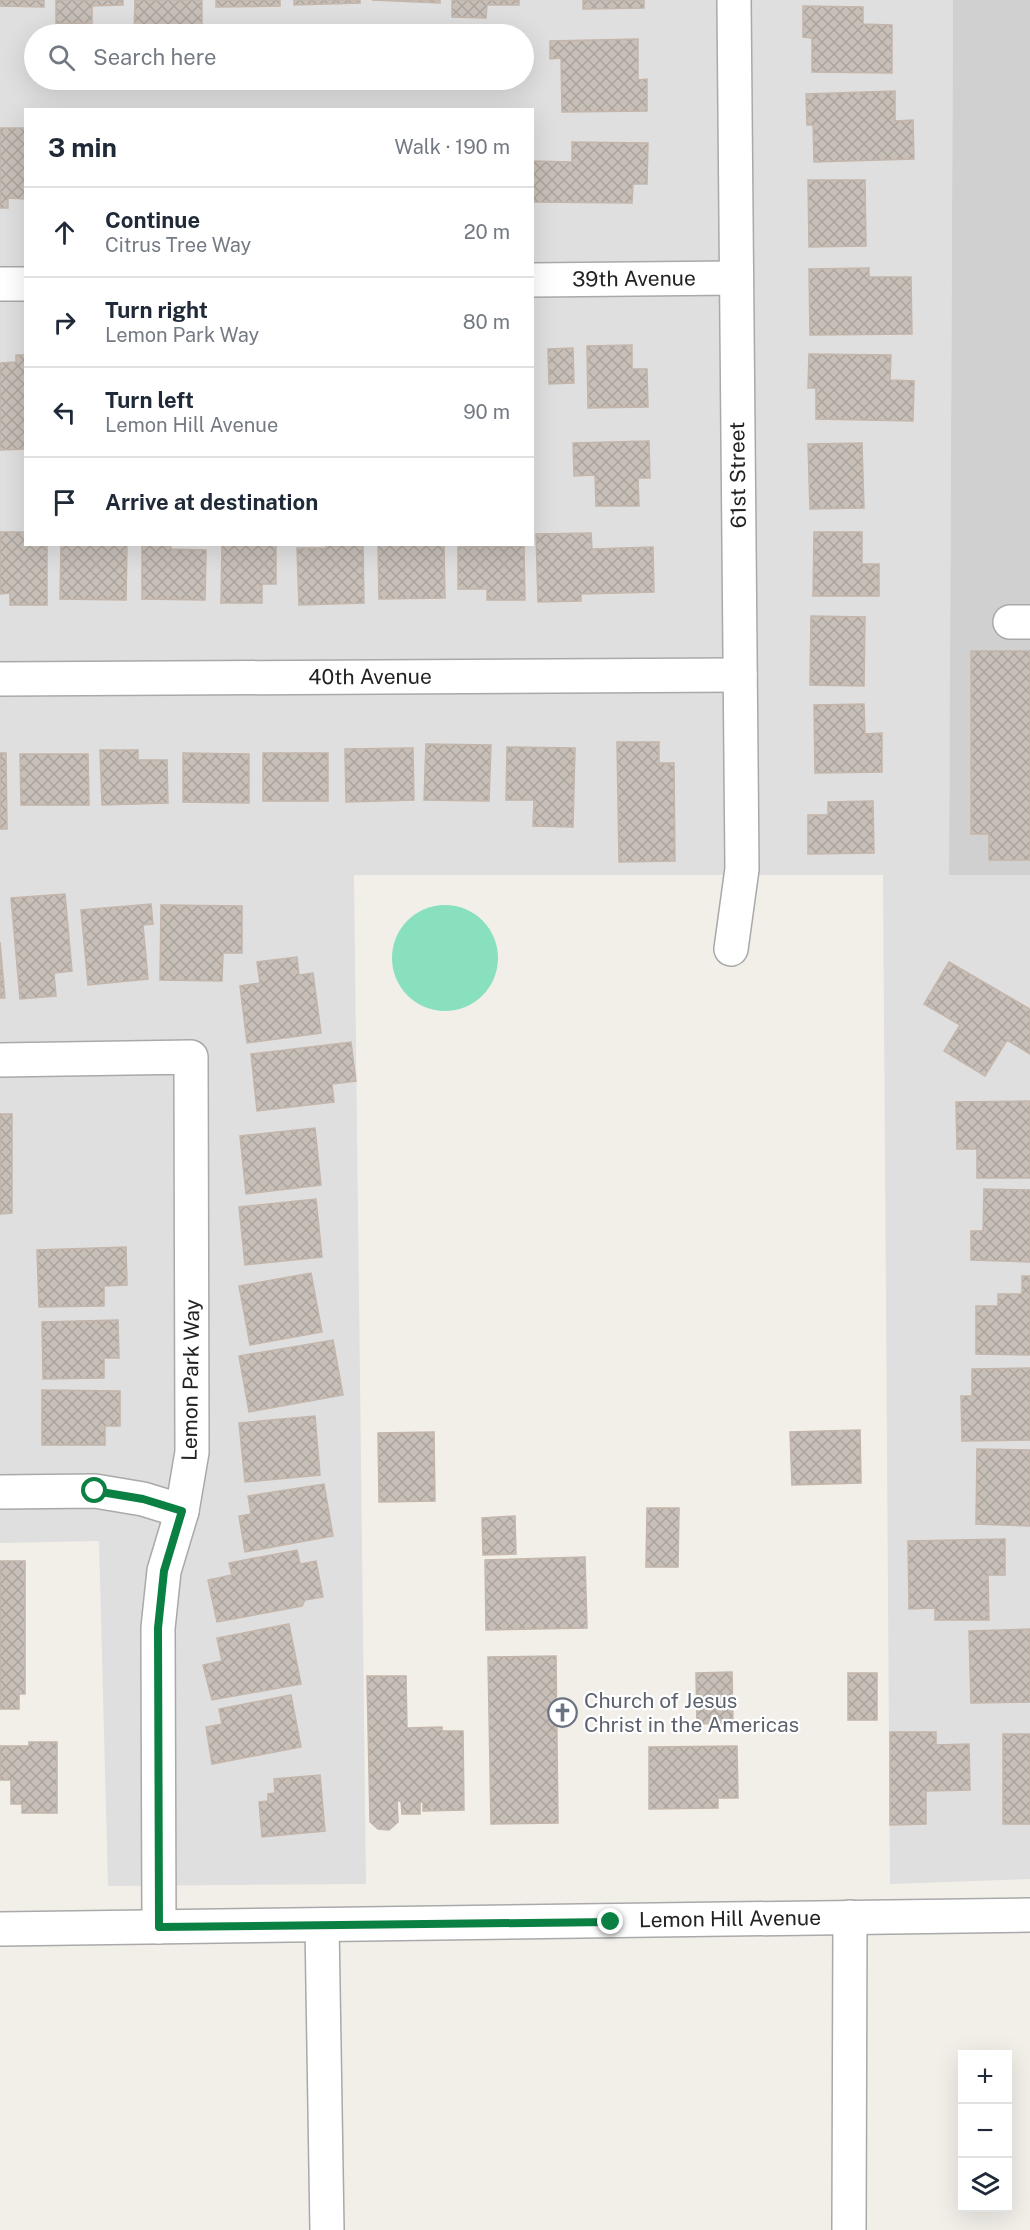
<!DOCTYPE html>
<html lang="en">
<head>
<meta charset="utf-8">
<style>
  :root { --surface:#fff; --page:#f6f6f7; --text:#1f2937; --muted:#747a83; --line:#e0e1e3 }
  body { margin:0; font-family:"Public Sans",sans-serif; background:var(--page); color:var(--text) }
  .controls { position:absolute; right:18px; bottom:18px; display:grid; overflow:hidden; border-radius:0px; box-shadow:0 6px 24px #0002 }
  .controls button { width:54px; height:54px; display:grid; place-items:center; padding:0; border:0; border-bottom:2px solid var(--line); background:var(--surface); color:var(--text); font:30px sans-serif }
  .stop { position:absolute; width:18px; height:18px; margin:-14px; border:4px solid #0b8043; border-radius:50%; background:#fff }
  .stop.end { background:#0b8043; border-color:#fff; box-shadow:0 2px 6px #0008 }
  .list { margin:0; padding:0; list-style:none }
  h2 { display:flex; justify-content:space-between; align-items:center; height:78px; margin:0; padding:0 24px; font-size:26px }
  h2 small { font-size:20px; font-weight:400; color:var(--muted) }
  .list li { display:grid; grid-template-columns:39px 1fr auto; gap:18px; align-items:center; box-sizing:border-box; height:90px; padding:0 24px; border-top:2px solid var(--line) }
  .list b { display:block; font-size:22px; white-space:nowrap }
  .list p { margin:0; font-size:20px; white-space:nowrap; color:var(--muted) }
  .list em { font-size:20px; font-style:normal; color:var(--muted) }
  .icon { flex:none; width:33px; height:33px; fill:none; stroke:currentColor; stroke-width:2; stroke-linecap:round; stroke-linejoin:round }
  .map { position:relative; flex:none; width:1030px; height:2230px; overflow:hidden }
  .search { position:absolute; background:var(--surface); box-shadow:0 6px 24px #0002; left:24px; top:24px; width:510px; height:66px; display:flex; align-items:center; gap:15px; box-sizing:border-box; padding:0 21px; border-radius:33px; color:var(--muted); font-size:22px }
  .panel { position:absolute; background:var(--surface); box-shadow:0 6px 24px #0002; left:24px; top:108px; width:510px; height:438px; border-radius:0px }
  .map>svg:first-child { display:block }
  .residential { fill:#e0dfdf; fill-rule:evenodd }
  .religious { fill:#d0d0d0 }
  .pitch { fill:#88e0be }
  .building { fill:url(#building-cross-hatch); stroke:#c4b6ab; stroke-width:1.5 }
  .lines { fill:none; stroke-linecap:round; stroke-linejoin:round }
  .minor-casing { stroke:#a9a9a9; stroke-width:36 }
  .minor { stroke:#fff; stroke-width:33 }
  .route { stroke:#0b8043; stroke-width:8 }
  .labels { text-anchor:middle; stroke-width:4.5; stroke-linejoin:round; paint-order:stroke }
  .street-label { font-size:21px; fill:#222; stroke:#fff }
  .worship-label { font-size:21px; fill:#5b616d; stroke:#fff; text-anchor:start }
</style>
</head>
<body>
<div class="map">
<svg width="1030" height="2230" viewBox="0 0 1030 2230">
  <defs>
    <pattern id="building-cross-hatch" width="8" height="8" patternUnits="userSpaceOnUse" patternTransform="scale(1.5)"><rect width="8" height="8" fill="#c7bfb8"/><path d="M0 0l8 8M0 8l8-8" fill="none" stroke="#aba49e"/></pattern>
  </defs>
  <rect width="100%" height="100%" fill="#f2efe9"/>
  <path class="residential" d="M0,0H953L949,874L1030,875V1879L890,1884L883,875H354L366,1884L108,1886L99,1541L0,1543ZM34,34H524V80H34ZM26,110H532V544H26Z"/>
  <path class="religious" d="M953,0H1030V875H949Z"/>
  <path class="pitch" d="M392 958a53 53 0 1 1 106 0a53 53 0 1 1-106 0Z"/>
  <path class="building" d="M0,0H44V7L0,6Z
    M56,0H123V5L92,6V23L56,24Z
    M135,0H202V34H134Z
    M216,0H280V6L216,7Z
    M294,0H360V3L294,5Z
    M372,0H440V3Z
    M452,0H519V5H487L486,18L452,17Z
    M583,0H644V8L583,9Z
    M803,6L863,7V24L892,25V73L812,72V38L803,37Z
    M638,39V80L647,79V111L562,112L561,58L550,59V41Z
    M895,91V121L913,120L914,159L814,162L813,125H807L806,94Z
    M0,128H26V199L8,198V208H0Z
    M572,142L648,143L647,184H633L632,203L532,202V161L572,162Z
    M808,180H865L866,246L809,247Z
    M869,268V277H911L912,334L810,335L809,269Z
    M632,345V369H647L648,407L588,408L587,346Z
    M573,348L574,383L549,384L548,349Z
    M809,354L891,355L890,380L914,381L913,421L816,419V388H808Z
    M16,355H26V449L0,450V363L16,362Z
    M649,441L650,478H638L639,506H596L595,475L574,476L573,443Z
    M862,443L864,508L810,509L808,444Z
    M0,532H26V544H47V605H10V593L0,594Z
    M814,532H862V564H879V596H813Z
    M591,533L592,549L653,547L654,592L581,594V601L538,602L536,534Z
    M61,544H127L126,600L60,599Z
    M142,544H171V549L206,550L205,600L142,599Z
    M222,544H276V584H262V603H221Z
    M326,544H363L364,603L299,605L297,548H326Z
    M378,544H444L445,598L379,599Z
    M524,546L525,600H487V589H458V547Z
    M811,616L865,617L864,686L810,685Z
    M971,651H1030V860H989V834H971Z
    M864,704L865,734L882,733V772L815,773L814,705Z
    M617,742H659V763H674L675,861L619,862Z
    M426,744L491,745L489,801L424,800Z
    M507,747L575,748L573,827L533,826L534,800H506Z
    M413,748L414,800L346,802L345,749Z
    M100,750H138V760H167L168,803L102,805Z
    M0,753H6L7,829H0Z
    M183,753L249,754V803L183,802Z
    M263,753H328V801H263Z
    M20,754H88L89,805H21Z
    M873,801L874,853L808,854V815H828V802Z
    M65,894L72,971L54,973L56,996L20,999L11,898Z
    M151,904L153,924L143,925L148,979L88,985L81,910Z
    M161,905L242,906V953H223L222,981L160,980Z
    M0,942L5,998H0Z
    M297,957L299,975L313,973L321,1033L247,1043L240,986L260,983L257,962Z
    M949,962L1030,1009V1054L1007,1040L985,1076L944,1051L960,1025L924,1004Z
    M351,1042L356,1081L332,1084L334,1102L257,1111L251,1054Z
    M1030,1101V1178H977V1149H957L956,1102Z
    M0,1114H12V1213L0,1214Z
    M315,1128L321,1185L246,1194L240,1136Z
    M984,1189L1030,1190V1262L971,1260V1231H983Z
    M316,1199L322,1257L245,1265L239,1207Z
    M126,1247L127,1285L104,1286V1306L39,1307L37,1250Z
    M311,1273L322,1332L250,1345L239,1286Z
    M1022,1276H1030V1355L976,1354V1306H998V1294H1022Z
    M118,1320L119,1358H104V1378L43,1379L42,1322Z
    M333,1340L343,1395L249,1412L239,1356Z
    M1030,1368V1440L962,1441L961,1396H972V1369Z
    M42,1390L120,1391V1426H105V1445H42Z
    M315,1416L320,1475L245,1482L239,1423Z
    M860,1430L861,1483L792,1485L790,1432Z
    M434,1432L435,1501L379,1502L378,1433Z
    M977,1449L1030,1450V1526L976,1524Z
    M324,1484L333,1536L245,1552L239,1516L251,1514L248,1496Z
    M647,1508H679L678,1567H646Z
    M515,1516L516,1554L483,1555L482,1518Z
    M1005,1539V1575H988L989,1620H935V1608L909,1609L908,1541Z
    M297,1550L300,1564L316,1561L323,1597L305,1600L302,1606L217,1622L208,1580L232,1575L229,1563Z
    M585,1557L587,1628L486,1630L485,1560Z
    M0,1561H25V1694H19V1709H0Z
    M289,1624L301,1684L212,1700L203,1665L222,1661L217,1638Z
    M1030,1629V1702L971,1703L969,1631Z
    M556,1656L558,1823L491,1824L488,1657Z
    M732,1672L733,1723L697,1724L696,1673Z
    M848,1673H877V1720H848Z
    M367,1676H406L407,1728L442,1727V1731H463L464,1810L423,1811V1802H420V1814H402L401,1801H397L398,1822L389,1830L378,1829L370,1822Z
    M291,1695L301,1747L212,1764L206,1727L222,1724L219,1709Z
    M890,1732H936V1745L969,1744L970,1790L926,1791V1824L890,1825Z
    M1003,1734H1030V1824H1003Z
    M29,1742H57V1813H22V1804H11V1780H0V1746H29Z
    M737,1746L738,1798H718V1808L649,1809V1747Z
    M320,1775L325,1831L262,1837L259,1802L268,1801V1794L275,1793L274,1779Z"/>
  <g class="lines">
    <defs>
      <g id="minor">
        <path id="s1" d="M532,280L736,278"/>
        <path d="M0,284H26"/>
        <path d="M1010,622H1030"/>
        <path id="s2" d="M0,679L740,675"/>
        <path d="M731,949L742,869L734,0"/>
        <path d="M0,1060L191,1057L192,1452L182,1511L164,1571L158,1628L159,1927"/>
        <path d="M0,1492L95,1491L143,1499L182,1511"/>
        <path d="M322,1925L327,2230"/>
        <path id="s3" d="M0,1929L1030,1915"/>
        <path d="M849,2230L850,1917"/>
      </g>
    </defs>
    <use href="#minor" class="minor-casing"/>
    <use href="#minor" class="minor"/>
  </g>
  <g class="lines">
    <path class="route" d="M95,1491L143,1499L182,1511L164,1571L158,1628L159,1927L611,1922"/>
  </g>
  <defs>
    <symbol id="church-ring" viewBox="-11 -11 22 22"><circle r="9.5" fill="#fff" stroke="#6b7280" stroke-width="1.5"/><path d="M-1.2-6h2.4v3.5h3.3v2.4h-3.3V6h-2.4V-.1h-3.3v-2.4h3.3Z" fill="#6b7280"/></symbol>
  </defs>
  <g fill-rule="evenodd">
    <use href="#church-ring" x="546" y="1696" width="33" height="33"/>
  </g>
  <g class="labels">
    <g class="street-label">
      <text dy="7" stroke="none"><textPath href="#s1" startOffset="102">39th Avenue</textPath></text>
      <text transform="translate(738 475) rotate(-91)" y="7">61st Street</text>
      <text dy="7" stroke="none"><textPath href="#s2" startOffset="370">40th Avenue</textPath></text>
      <text transform="translate(191 1380) rotate(-89)" y="7">Lemon Park Way</text>
      <text dy="7" stroke="none"><textPath href="#s3" startOffset="730">Lemon Hill Avenue</textPath></text>
    </g>
    <g class="worship-label">
      <text x="584" y="1708">Church of Jesus<tspan x="584" dy="24">Christ in the Americas</tspan></text>
    </g>
  </g>
</svg>
<div class="controls">
<button>+</button>
<button>−</button>
<button><svg class="icon" aria-label="layers" viewBox="0 0 24 24"><path d="M12 4l9 5-9 5-9-5zM3 14l9 5 9-5"/></svg></button>
</div>
<div class="stop" style="left:95px;top:1491px"></div>
<div class="stop end" style="left:611px;top:1922px"></div>
<div class="search"><svg class="icon" aria-label="search" viewBox="0 0 24 24"><circle cx="10" cy="10" r="6"/><path d="M15 15l6 6"/></svg>Search here</div>
<section class="panel">
<h2>3 min<small>Walk · 190 m</small></h2>
<ul class="list">
<li><svg class="icon" aria-label="ahead" viewBox="0 0 24 24"><path d="M12 20V5M6 11l6-6 6 6"/></svg><div><b>Continue</b><p>Citrus Tree Way</p></div><em>20 m</em></li>
<li><svg class="icon" aria-label="right" viewBox="0 0 24 24"><path d="M7 20v-9h11M14 6l5 5-5 5"/></svg><div><b>Turn right</b><p>Lemon Park Way</p></div><em>80 m</em></li>
<li><svg class="icon" aria-label="left" viewBox="0 0 24 24"><path d="M17 20v-9H6M10 6l-5 5 5 5"/></svg><div><b>Turn left</b><p>Lemon Hill Avenue</p></div><em>90 m</em></li>
<li><svg class="icon" aria-label="arrive" viewBox="0 0 24 24"><path d="M6 21V4h12l-3 4 3 4H6"/></svg><div><b>Arrive at destination</b></div></li>
</ul>
</section>
</div>
</body>
</html>
